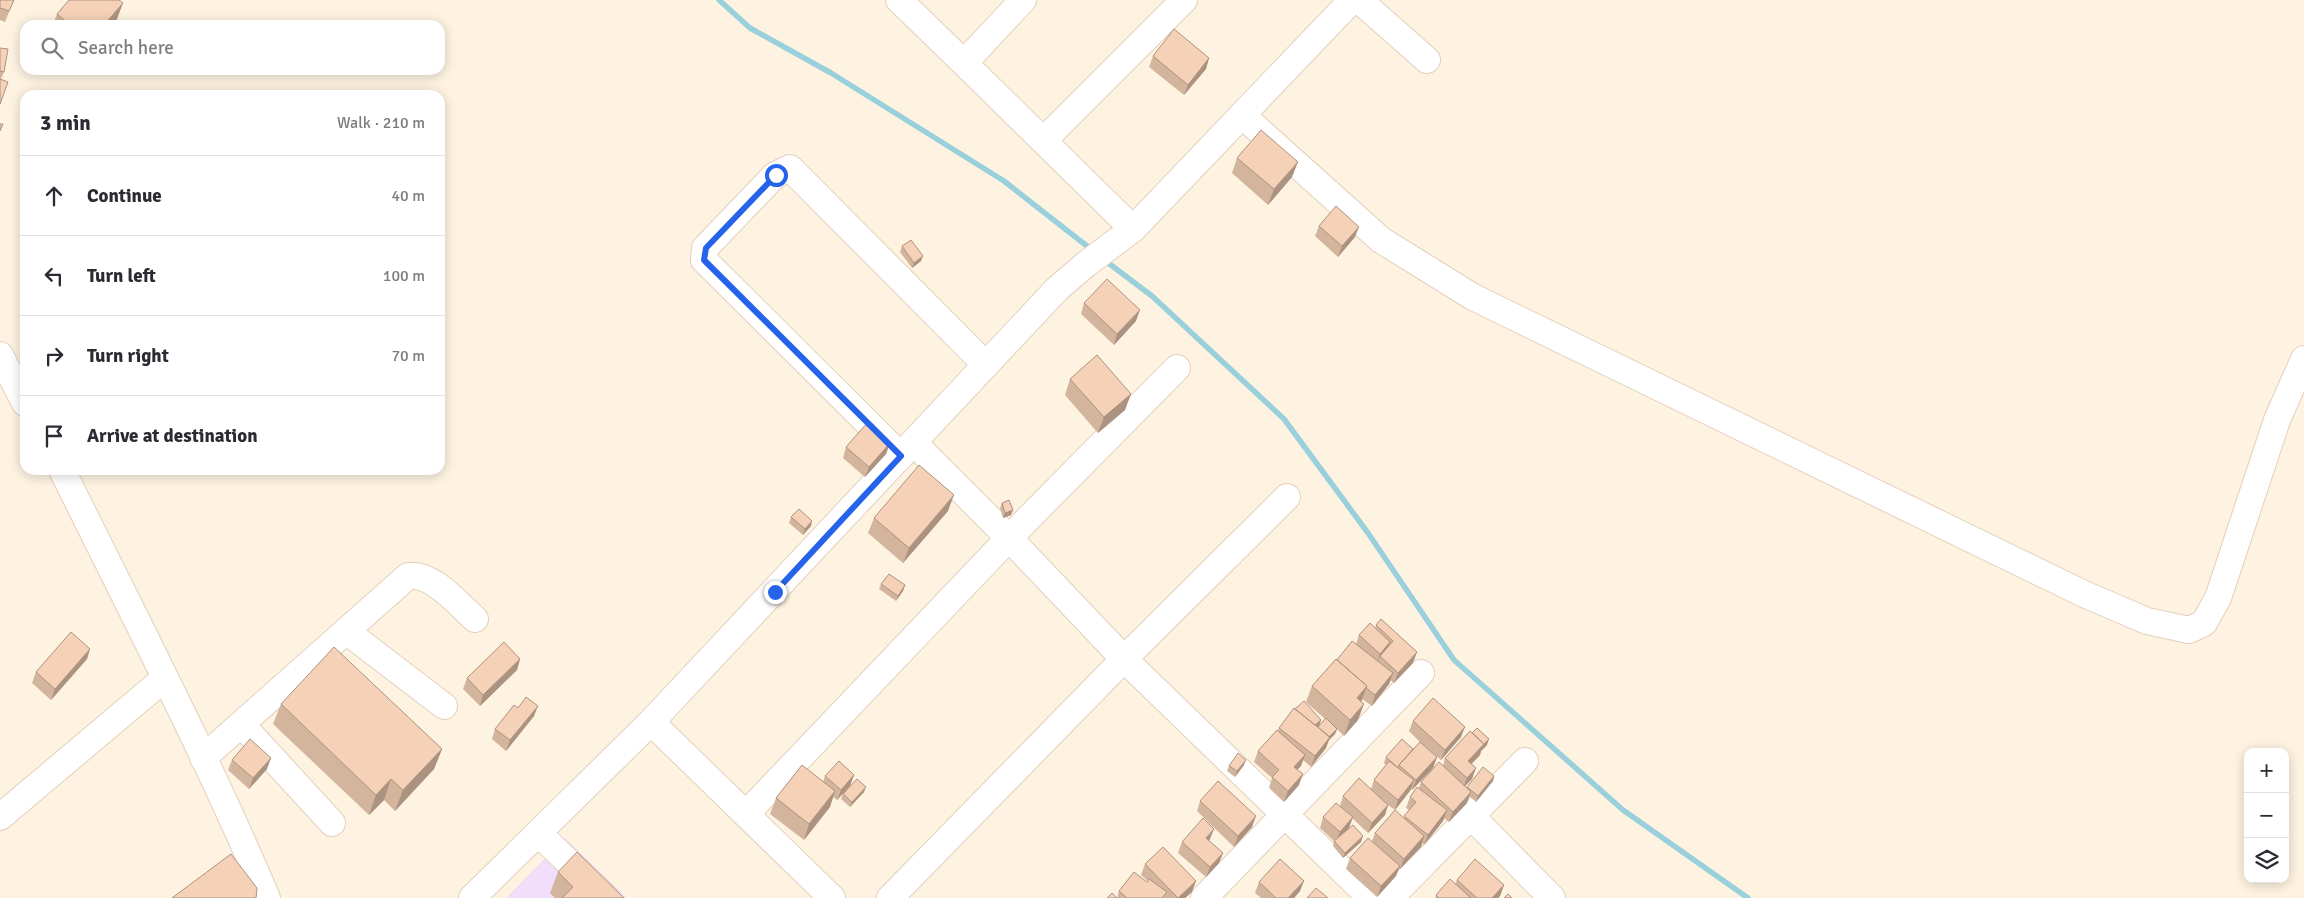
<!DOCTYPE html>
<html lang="en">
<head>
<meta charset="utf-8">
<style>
  :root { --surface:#fff; --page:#f7f7f7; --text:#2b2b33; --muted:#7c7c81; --line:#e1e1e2 }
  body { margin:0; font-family:Signika,sans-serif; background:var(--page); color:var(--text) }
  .controls { position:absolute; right:15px; bottom:15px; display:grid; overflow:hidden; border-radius:10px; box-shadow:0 2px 12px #0003 }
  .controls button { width:45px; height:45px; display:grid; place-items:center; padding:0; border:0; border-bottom:1px solid var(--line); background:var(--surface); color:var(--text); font:25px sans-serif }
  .stop { position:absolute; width:15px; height:15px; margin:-11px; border:4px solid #2563eb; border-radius:50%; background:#fff }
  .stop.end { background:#2563eb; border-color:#fff; box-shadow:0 1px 5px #0008 }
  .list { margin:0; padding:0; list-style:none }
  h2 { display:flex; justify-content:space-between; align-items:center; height:65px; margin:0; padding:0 20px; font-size:21px }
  h2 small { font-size:16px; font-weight:400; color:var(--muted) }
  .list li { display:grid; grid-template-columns:32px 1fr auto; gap:15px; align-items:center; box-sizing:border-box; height:80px; padding:0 20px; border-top:1px solid var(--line) }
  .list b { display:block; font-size:19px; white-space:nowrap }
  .list em { font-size:16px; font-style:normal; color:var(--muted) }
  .icon { flex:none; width:28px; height:28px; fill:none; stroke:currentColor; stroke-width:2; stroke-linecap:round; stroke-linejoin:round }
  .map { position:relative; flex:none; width:2304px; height:898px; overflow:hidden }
  .search { position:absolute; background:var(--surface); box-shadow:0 2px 12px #0003; left:20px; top:20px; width:425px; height:55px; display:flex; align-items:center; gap:12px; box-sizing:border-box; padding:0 18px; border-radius:15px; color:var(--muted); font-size:19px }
  .panel { position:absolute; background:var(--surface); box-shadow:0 2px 12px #0003; left:20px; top:90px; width:425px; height:385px; border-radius:15px }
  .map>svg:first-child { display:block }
  .education { fill:#f0defa }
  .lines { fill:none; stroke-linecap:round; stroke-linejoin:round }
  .stream { stroke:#9ad0db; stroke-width:5.5 }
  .minor-casing { stroke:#e3cfbc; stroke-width:28 }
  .minor { stroke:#fff; stroke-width:26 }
  .wall { fill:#d3b49d }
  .shaded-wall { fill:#ac9280 }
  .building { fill:#f5d1b7; stroke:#ac9280 }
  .route { stroke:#2563eb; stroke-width:6 }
</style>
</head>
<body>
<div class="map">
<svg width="2304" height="898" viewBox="0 0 2304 898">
  <rect width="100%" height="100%" fill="#fef3e1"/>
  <path class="education" d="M565,838L627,898H506Z"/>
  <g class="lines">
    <path class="stream" d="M719,0L750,28L831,73L1004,181L1092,250
      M1103,259L1152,296L1284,419L1368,533L1454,660L1623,810L1748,898"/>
    <defs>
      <path id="minor" d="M899,0L964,63
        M1023,0L964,63L1133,229
        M1359,0L1427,60
        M1242,115L1381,240L1473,297L2084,594L2147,621L2189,630L2204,623L2218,598L2277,420L2304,359
        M1044,140L1184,0
        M0,355L25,403
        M914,443L1009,538L1124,659L1371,898
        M901,456L704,260L705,248L775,175L790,168L986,365
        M62,470C132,612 205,752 267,898
        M346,631L444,706
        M651,722L832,898
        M242,725L332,823
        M203,758L408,576C432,572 458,604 475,619
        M746,814L1009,538L1177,368
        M1471,816L1552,898
        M0,817L165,678
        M538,833L606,898
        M472,898L651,722L1057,289L1085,265L1133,229L1352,0
        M890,898L1124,659L1287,497
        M1204,898L1421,673
        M1390,898L1525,761"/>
    </defs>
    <use href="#minor" class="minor-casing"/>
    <use href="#minor" class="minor"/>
  </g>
  <path class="wall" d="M0,0H14L5,22L0,20Z
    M57,14L117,19L112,25H53Z
    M0,48L4,72L1,79L0,104Z
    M1153,56L1209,58L1206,69L1184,95L1149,67Z
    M1237,158L1292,177L1268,205L1232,173Z
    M1319,226L1355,237L1338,257L1315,236Z
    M902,246L921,261L912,268L900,252Z
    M1084,303L1136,321L1114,345L1081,314Z
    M1070,379L1125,410L1098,433L1065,395Z
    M890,443L886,454L865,477L843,458L846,447Z
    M1002,503L1011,515L1003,518L1000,508Z
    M948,511L903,563L868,533L874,518Z
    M791,517L811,526L803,535L789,523Z
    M881,584L905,585L903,591L896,601L879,589Z
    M1381,619L1413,663L1394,683L1390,680L1389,684L1372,706L1362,699L1358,720L1344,736L1337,729L1335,734L1329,740L1326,748L1311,767L1303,760L1301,766L1297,770L1299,785L1284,802L1269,788L1272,778L1254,762L1258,751L1278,731L1279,728L1321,720L1319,726L1325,719L1306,702L1312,686L1337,660L1356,644L1359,635L1375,628L1376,625Z
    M90,649L87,659L51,700L32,683L36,672Z
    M520,659L517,670L480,706L463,689L467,678Z
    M281,704L442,749L434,769L395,811L384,800L369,815L273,724Z
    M518,708L534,716L506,751L492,739L495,729Z
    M1413,721L1461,737L1441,760L1422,743L1437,757L1433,768L1412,790L1411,789L1395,810L1388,805L1385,815L1368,833L1352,818L1349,828L1361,842L1343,858L1333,846L1334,841L1320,828L1323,817L1340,806L1343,796L1371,789L1374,780L1386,765L1384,763L1386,757L1413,749L1420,742L1409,731Z
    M1487,745L1481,751L1480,755L1471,764L1472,779L1465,786L1466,788L1467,787L1494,776L1493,781L1476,802L1469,796L1467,803L1449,822L1444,818L1443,821L1424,845L1422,843L1421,847L1400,869L1399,868L1396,876L1377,897L1346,869L1350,858L1372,841L1375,833L1404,818L1409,810L1406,808L1410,797L1419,788L1421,782L1443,766L1445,758Z
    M232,760L267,769L249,789L228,770Z
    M1244,765L1235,777L1227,771L1229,766Z
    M854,775L850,786L837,800L833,797L830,807L804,840L770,814L776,798L823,782L825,776Z
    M864,792L850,807L841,799L843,794Z
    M1200,801L1252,827L1234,847L1197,811Z
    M1210,839L1209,841L1219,863L1206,877L1178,853L1182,842Z
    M1145,864L1192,892L1185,898H1107H1117L1119,891L1147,882L1148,881L1141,875Z
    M558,872L624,898H555L550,893Z
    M1457,880L1504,885L1500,896L1498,898H1435L1436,895L1455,884Z
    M1259,882L1300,891L1294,898H1261L1255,893Z"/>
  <path class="shaded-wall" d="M123,3L117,19L112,25H104Z
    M1209,58L1206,69L1184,95L1188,85Z
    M1298,162L1292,177L1268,205L1274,189Z
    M1359,227L1355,237L1338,257L1342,246Z
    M923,256L921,261L912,268L914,263Z
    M1140,310L1136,321L1114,345L1117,334Z
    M1131,394L1125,410L1098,433L1104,417Z
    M890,443L886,454L865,477L869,467Z
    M954,495L948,511L903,563L909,548Z
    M1013,510L1011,515L1003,518L1005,513Z
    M812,521L811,526L803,535L805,529Z
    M905,585L903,591L896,601L898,596Z
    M1390,642L1387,652L1380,656L1376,664L1380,654Z
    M90,649L87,659L51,700L55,689Z
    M1417,652L1413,663L1394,683L1398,673Z
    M520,659L517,670L480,706L483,695Z
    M1393,673L1389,684L1372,706L1375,695Z
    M1367,686L1361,702L1357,698Z
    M1364,704L1358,720L1344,736L1350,720Z
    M538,706L534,716L506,751L510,740Z
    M1321,720L1319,726L1309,734L1311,728Z
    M1465,727L1461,737L1441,760L1445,750Z
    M1337,729L1335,734L1329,740L1326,748L1311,767L1315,756L1328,738Z
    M1489,739L1487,745L1481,751L1480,755L1464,772L1468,761Z
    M442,749L434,769L395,811L403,790Z
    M1305,755L1301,766L1290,777L1294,767Z
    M1437,757L1433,768L1412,790L1416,780Z
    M271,758L267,769L249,789L253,778Z
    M1246,760L1244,765L1235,777L1237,771Z
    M1476,768L1472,779L1463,788L1467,778Z
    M1303,774L1299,785L1284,802L1288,791Z
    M854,775L850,786L837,800L841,790Z
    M1494,776L1493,781L1476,802L1478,796Z
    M391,779L384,800L369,815L376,795Z
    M1414,780L1410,791L1395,810L1398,800Z
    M866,787L864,792L850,807L852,802Z
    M835,791L830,807L804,840L809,824Z
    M1471,792L1467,803L1449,822L1453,812Z
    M1388,805L1385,815L1368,833L1372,823Z
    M1447,810L1443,821L1424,845L1428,835Z
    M1256,816L1252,827L1234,847L1238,836Z
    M1353,817L1349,828L1336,842L1340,832Z
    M1214,829L1210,839L1202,849L1206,838Z
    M1363,836L1361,842L1343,858L1345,853Z
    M1424,836L1421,847L1400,869L1404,859Z
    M1223,853L1219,863L1206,877L1210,867Z
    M1400,866L1396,876L1377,897L1381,886Z
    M1196,881L1192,892L1185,898H1178Z
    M1304,881L1300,891L1294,898H1288Z
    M1504,885L1500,896L1498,898H1492Z"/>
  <path class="building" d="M0,0H14L9,11L0,8Z
    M69,0H119L123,3L104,25H70L57,14Z
    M1174,29L1209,58L1188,85L1153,56Z
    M0,48L8,49L4,72L0,71Z
    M0,79L8,82L0,104Z
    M0,124H3L0,131Z
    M1261,130L1298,162L1274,189L1237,158Z
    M1336,206L1359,227L1342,246L1319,226Z
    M911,240L923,256L914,263L902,246Z
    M1107,279L1140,310L1117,334L1084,303Z
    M1097,355L1131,394L1104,417L1070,379Z
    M867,423L890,443L869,467L846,447Z
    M919,465L954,495L909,548L874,518Z
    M1009,500L1013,510L1005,513L1002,503Z
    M799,509L812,521L805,529L791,517Z
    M889,574L905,585L898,596L881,584Z
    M1381,619L1417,652L1398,673L1380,656L1393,641L1376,625Z
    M1370,623L1390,642L1380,654L1359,635Z
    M71,632L90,649L55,689L36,672Z
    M1352,641L1393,673L1375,695L1366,688L1367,686L1337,660Z
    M504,642L520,659L483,695L467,678Z
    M334,647L442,749L403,790L391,779L376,795L281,704Z
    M1336,659L1367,686L1357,698L1364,704L1350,720L1312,686Z
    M526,697L538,706L510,740L495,729L514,705L518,708Z
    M1433,698L1465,727L1445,750L1413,721Z
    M1304,701L1321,720L1315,725L1295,709Z
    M1294,708L1330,737L1315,756L1279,728Z
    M1326,718L1337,729L1329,737L1318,727Z
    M1477,728L1489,739L1483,745L1484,744L1472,733Z
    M1277,730L1305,755L1294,767L1303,774L1288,791L1272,777L1279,770L1258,751Z
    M1470,731L1484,744L1468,761L1476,768L1467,778L1445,758Z
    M250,739L271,758L253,778L232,760Z
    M1402,739L1413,749L1399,765L1398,768L1386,757Z
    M1420,742L1437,757L1416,780L1399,765Z
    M1238,753L1246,760L1237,771L1229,766Z
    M839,761L854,775L841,790L825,776Z
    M1389,761L1414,780L1398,800L1374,780Z
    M1439,762L1471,792L1453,812L1421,782Z
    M802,765L835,791L809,824L776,798Z
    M1483,767L1494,776L1478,796L1467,787Z
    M1359,778L1388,805L1372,823L1343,796Z
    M857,779L866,787L852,802L843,794Z
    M1218,781L1256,816L1238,836L1200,801Z
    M1417,787L1447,810L1428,835L1404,816L1416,802L1410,797Z
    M1336,803L1353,817L1340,832L1323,817Z
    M1395,810L1424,836L1404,859L1375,833Z
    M1203,818L1214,829L1206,838L1223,853L1210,867L1182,842Z
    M1353,825L1363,836L1345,853L1334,841Z
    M1368,838L1400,866L1381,886L1350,858Z
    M1163,847L1196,881L1178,898L1145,864Z
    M577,852L624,898H562L573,887L558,872Z
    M231,854L257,888L256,898H172Z
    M1280,859L1304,881L1288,898H1276L1259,882Z
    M1475,859L1504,885L1492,898H1477L1457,880Z
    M1134,872L1147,882L1149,879L1167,892L1162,898H1127L1119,891Z
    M1450,879L1471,898H1439L1436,895Z
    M1316,888L1328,898H1307Z
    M1112,893L1117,898H1107Z
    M1508,894L1512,898H1504Z"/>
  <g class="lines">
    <path class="route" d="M775,592L901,456L704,260L706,248L776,175"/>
  </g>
</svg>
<div class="controls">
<button>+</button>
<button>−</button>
<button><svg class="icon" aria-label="layers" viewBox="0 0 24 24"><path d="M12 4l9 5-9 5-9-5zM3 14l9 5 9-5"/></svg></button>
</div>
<div class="stop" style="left:776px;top:175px"></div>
<div class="stop end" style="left:775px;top:592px"></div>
<div class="search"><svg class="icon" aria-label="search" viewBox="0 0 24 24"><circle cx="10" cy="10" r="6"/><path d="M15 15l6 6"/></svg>Search here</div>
<section class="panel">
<h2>3 min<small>Walk · 210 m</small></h2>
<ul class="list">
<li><svg class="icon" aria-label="ahead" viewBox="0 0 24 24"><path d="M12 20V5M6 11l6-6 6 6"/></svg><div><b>Continue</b></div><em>40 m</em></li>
<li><svg class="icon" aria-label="left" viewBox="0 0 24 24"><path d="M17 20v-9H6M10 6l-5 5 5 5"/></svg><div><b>Turn left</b></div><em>100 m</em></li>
<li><svg class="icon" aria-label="right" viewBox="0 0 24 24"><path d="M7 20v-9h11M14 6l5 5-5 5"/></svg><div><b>Turn right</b></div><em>70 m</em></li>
<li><svg class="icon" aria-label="arrive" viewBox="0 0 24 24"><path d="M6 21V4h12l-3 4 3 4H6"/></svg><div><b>Arrive at destination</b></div></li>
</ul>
</section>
</div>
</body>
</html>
